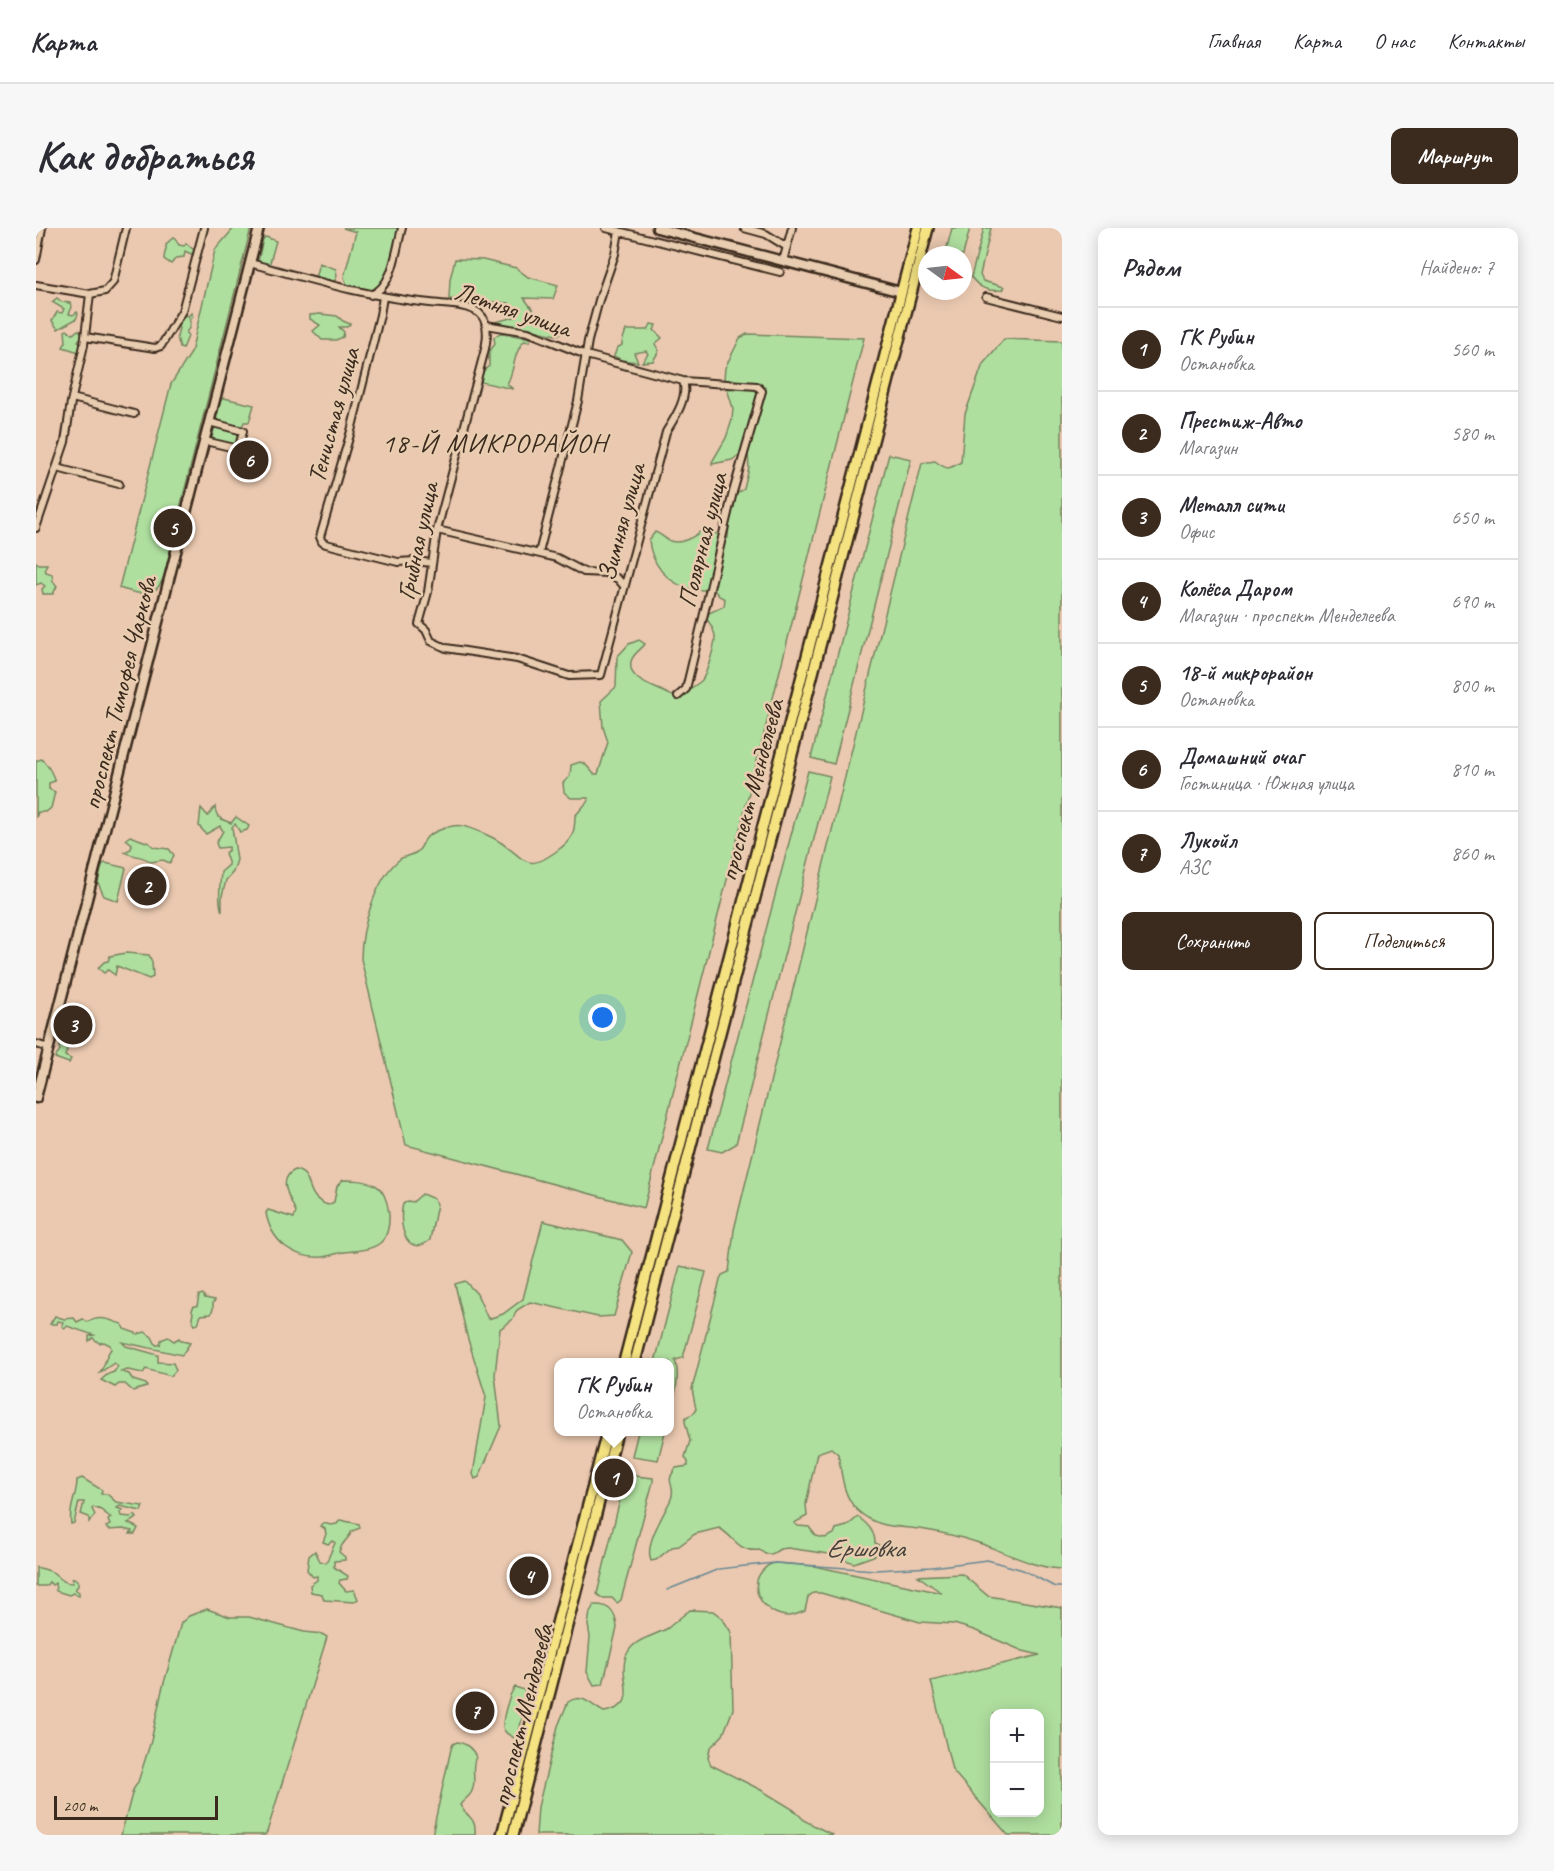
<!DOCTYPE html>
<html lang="ru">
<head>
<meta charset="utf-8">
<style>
  :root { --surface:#fff; --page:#f7f7f7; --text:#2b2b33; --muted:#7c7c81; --line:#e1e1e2; --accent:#3b2a1e }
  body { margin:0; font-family:Caveat,sans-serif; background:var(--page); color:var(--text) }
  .controls { position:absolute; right:18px; bottom:18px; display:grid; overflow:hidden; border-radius:12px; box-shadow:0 3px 15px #0003 }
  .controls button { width:54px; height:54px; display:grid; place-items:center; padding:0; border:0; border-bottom:2px solid var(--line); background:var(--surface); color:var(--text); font:30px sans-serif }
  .compass { position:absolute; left:882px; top:18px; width:54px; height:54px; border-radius:50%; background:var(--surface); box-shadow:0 3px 15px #0003; rotate:105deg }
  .scale { position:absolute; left:18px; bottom:15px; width:164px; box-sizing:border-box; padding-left:6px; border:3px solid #3b2a1e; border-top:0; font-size:16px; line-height:21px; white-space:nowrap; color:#3b2a1e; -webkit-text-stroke:4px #e9cdb0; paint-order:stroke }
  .you { position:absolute; left:567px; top:790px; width:21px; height:21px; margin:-15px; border:4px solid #fff; border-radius:50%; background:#1a73e8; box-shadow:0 0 0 9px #1a73e833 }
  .badge { display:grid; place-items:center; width:39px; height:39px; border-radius:50%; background:var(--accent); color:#fff; font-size:20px; font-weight:700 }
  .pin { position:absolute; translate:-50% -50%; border:3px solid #fff; box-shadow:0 2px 6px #0006 }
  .popup { position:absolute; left:518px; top:1130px; width:120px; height:78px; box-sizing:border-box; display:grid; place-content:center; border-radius:12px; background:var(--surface); filter:drop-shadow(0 2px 4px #0005); font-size:20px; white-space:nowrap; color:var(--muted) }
  .popup b { font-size:22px; color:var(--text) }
  .popup::after { content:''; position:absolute; left:50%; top:100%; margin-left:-12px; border:12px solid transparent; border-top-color:var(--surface) }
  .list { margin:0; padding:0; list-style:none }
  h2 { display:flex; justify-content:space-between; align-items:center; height:78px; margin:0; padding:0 24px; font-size:26px }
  h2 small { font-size:20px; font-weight:400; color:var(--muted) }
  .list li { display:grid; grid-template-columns:39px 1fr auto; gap:18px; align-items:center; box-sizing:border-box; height:84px; padding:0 24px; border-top:2px solid var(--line) }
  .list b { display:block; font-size:22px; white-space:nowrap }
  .list p { margin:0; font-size:20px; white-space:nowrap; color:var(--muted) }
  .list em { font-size:20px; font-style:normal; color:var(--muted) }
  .actions { display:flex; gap:12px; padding:18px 24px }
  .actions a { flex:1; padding:14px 0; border:2px solid var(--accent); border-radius:12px; text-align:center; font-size:21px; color:var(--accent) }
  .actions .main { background:var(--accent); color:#fff }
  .map { position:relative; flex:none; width:1026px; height:1607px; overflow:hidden; border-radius:12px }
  header { display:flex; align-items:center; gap:36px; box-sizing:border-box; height:84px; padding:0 30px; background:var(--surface); border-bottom:2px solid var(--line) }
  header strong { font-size:28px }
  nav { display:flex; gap:33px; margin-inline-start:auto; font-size:21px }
  .intro { display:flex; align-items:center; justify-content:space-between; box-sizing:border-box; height:144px; padding:0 36px }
  h1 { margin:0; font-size:42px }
  .button { padding:15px 27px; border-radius:12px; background:var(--accent); color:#fff; font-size:21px; font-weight:700 }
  main { display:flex; gap:36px; padding:0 36px }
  aside { flex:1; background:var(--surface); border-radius:12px; box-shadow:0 3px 15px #0003 }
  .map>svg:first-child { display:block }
  .green { fill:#afdf9f; stroke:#75845e; stroke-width:1.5; fill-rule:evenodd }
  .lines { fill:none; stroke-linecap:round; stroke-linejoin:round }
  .stream { stroke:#658794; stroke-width:1.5 }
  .minor-casing { stroke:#3b2a1e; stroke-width:10 }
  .secondary-casing { stroke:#3b2a1e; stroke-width:13 }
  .primary-casing { stroke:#3b2a1e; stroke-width:14 }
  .minor { stroke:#e9cdb0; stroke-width:6 }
  .secondary { stroke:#e9cdb0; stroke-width:8 }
  .primary { stroke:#f5e382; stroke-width:9 }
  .labels { text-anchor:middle; stroke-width:5; stroke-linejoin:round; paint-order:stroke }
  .street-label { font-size:26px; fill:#3b2a1e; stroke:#e9cdb0 }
  .neighbourhood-label { font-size:27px; letter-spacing:1.5px; fill:#3b2a1e; stroke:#e9cdb0 }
  .water-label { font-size:27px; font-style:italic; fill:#46413b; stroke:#e9cdb0 }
</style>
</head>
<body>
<header>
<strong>Карта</strong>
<nav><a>Главная</a><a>Карта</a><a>О нас</a><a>Контакты</a></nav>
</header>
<div class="intro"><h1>Как добраться</h1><a class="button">Маршрут</a></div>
<main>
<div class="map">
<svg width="1026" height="1607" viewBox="0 0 1026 1607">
  <rect width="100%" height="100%" fill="#ebc9b0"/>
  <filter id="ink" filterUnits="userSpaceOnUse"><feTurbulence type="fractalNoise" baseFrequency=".0167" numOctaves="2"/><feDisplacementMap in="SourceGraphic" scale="12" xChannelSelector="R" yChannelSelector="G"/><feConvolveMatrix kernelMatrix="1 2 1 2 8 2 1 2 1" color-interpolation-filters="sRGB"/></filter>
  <g filter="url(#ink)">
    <path class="green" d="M198,0H215L141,292L135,293L132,306L136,310C135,321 132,331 130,342C122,371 109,368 83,360L135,156L155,125L179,22Z
      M307,0H364L348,55L336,64L311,57L308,49L320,4Z
      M916,0H934L927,27H909Z
      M948,0H955L944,47L947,53L968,59L966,62C952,64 943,60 935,49Z
      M138,9L143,17L148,18L150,15L159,23L155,26L149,23L148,29L140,30L135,36L128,31C128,25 131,22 130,16Z
      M230,9L240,13L233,38L222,33L227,11Z
      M419,31L447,32L480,40L492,49L522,57L517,71L488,70L504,91L522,93L530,104L520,107L459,94L479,89L473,75L413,71L414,51Z
      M283,35L300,41L301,48L298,54L279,50Z
      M21,70L26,74L34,75L36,79L33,86L37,87L41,84L42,86L40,91L22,101L16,93L21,84L26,85L28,81L16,74Z
      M155,85L157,89L153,91C155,95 154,101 150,104L152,108L147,121L144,120L141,109L143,100L140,97L143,92H146L147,87L153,88Z
      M284,86L301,88L307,93L314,96L311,99H303L308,104L307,109L300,112H286L277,103L284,97L274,91V87Z
      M615,96L620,97L618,102L626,110L619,116L623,123L617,133L606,134L612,126L610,123L598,125L602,134L585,132L578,128L581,120L586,117V114L590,102H612Z
      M31,102L37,106L42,102L45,104L46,108L42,113L45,117L43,124L27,119L30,114L29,103Z
      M464,105L494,110V114L488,113C477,125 479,142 471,156L477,161L445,154L446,144L453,138V124L459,116L458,109Z
      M711,106L828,110L608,980L370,917L325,731C325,701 339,651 364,631C369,628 376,627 381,624C386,620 387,613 391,609C398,603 417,596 426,598C434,599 457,609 464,614C490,631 490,646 522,622C536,612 539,605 539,588L552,573V570H535L528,564L527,555L534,548L535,537L544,534L549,536L558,546H562L572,514L567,499L565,473L580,459L581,429L593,416L603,412L609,416C605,422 596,426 595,434C592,451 613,457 624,462C631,465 635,468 642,470C649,463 658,459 665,453C670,449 680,414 679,408C678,401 674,396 671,391L673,385L688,378L689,371L683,368L679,363C671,361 663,363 655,361C632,356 615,336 613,312L619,304C625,306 627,309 632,312C643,318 659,309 667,301L692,310L695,270L708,261L713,240L712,225L709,223L696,232L676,236V234L690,210L696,192L697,180L688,151L689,140L704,110Z
      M968,111L1026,113V1341C998,1340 969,1324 943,1315C925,1309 903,1304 884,1301C860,1298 840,1300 821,1282C806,1267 806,1245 802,1226L795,1220L781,1225L770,1276L771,1288L758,1295L762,1298L773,1299L780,1308L789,1310L798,1306L800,1301L811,1298L822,1289C831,1295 839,1304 839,1315L844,1318L843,1326L818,1335L793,1326L752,1320L744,1321L736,1326H729L724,1322C702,1325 699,1309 683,1300L659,1306L643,1318L636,1319L620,1332L615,1333C608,1315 628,1287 635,1271C641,1256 627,1256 640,1240L652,1238V1234L649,1229L654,1213L649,1194L650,1189L657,1186L660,1181L656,1161L684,1052L686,1047L693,1044L698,1002L886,235L899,233C911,242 912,242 925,234L929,186L947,136Z
      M188,170L218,177L213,194H208L206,199L182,194L180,189L185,171Z
      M179,198L202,203L204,207L201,218L177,211L176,209Z
      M853,226L875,231L798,536L775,530Z
      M0,334L3,336H11L9,340L10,344L16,346L17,353L21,358L17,366H7L6,361L9,358L5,355L0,357Z
      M5,531C12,536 16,545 19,553L13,555V561L19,564L15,580L10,584H2L0,590V533Z
      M772,543L794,548L700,916L686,924L672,921Z
      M179,579C180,590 185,591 195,595L200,589L213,598L211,602L204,604L199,596L196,599L201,632L197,644L190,652L186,668V684C182,672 184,657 185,644L193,637L189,625L193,622V619L182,620L180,615L187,603L184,598L170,606L163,598L165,580L172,588Z
      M94,608L113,615L118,619L133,621L138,627L134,635L127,632L115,634C107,627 97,629 88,624L95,621L96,616L90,611Z
      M69,635L90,640L82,673L68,668L62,655L66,637Z
      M90,725L113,727L116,734L117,749L113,751L81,738L79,747L72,742L68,745L62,740L68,734L72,733L74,728Z
      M29,799H31L32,802L37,804L29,828L35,831L33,835L19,830L24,822L23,819L26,814Z
      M259,942C280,946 266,969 292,977L298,974L301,958L307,952C317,952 329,952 339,957C354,964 359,1004 344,1015C335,1022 320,1023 309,1024C301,1025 294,1028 286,1029C257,1031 235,1013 230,985L232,982L258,990L260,984C254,970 240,951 259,942Z
      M386,966L398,971L401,976L394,1012C369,1032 362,994 367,976L372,973L377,974Z
      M507,993L586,1012L596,1024L578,1088L562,1089L494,1074L481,1082L476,1092L464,1101L459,1147L465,1198L443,1249L439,1251L437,1246L450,1169L431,1108L419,1056L429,1053L441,1066L452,1091L467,1086L487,1071Z
      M644,1038L670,1044L647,1130L639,1132C645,1150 638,1169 634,1187V1134H619Z
      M167,1066L169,1070L179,1072L177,1075V1081L175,1086L165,1087L162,1096L159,1097L156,1090L157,1085L156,1082L158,1078H161L163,1067Z
      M19,1088L28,1091L38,1090L41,1094L47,1091L51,1094C66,1087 72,1092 86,1096L88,1101L102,1106L109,1104L116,1109L120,1117H124L125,1112L132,1109L138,1113L143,1110L146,1113L154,1115L146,1127L86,1114L90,1118L122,1127V1134L137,1135L140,1142L135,1148L110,1141L107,1145L92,1142L84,1143L93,1146L97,1152L110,1156L111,1159L97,1163L89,1156H83L79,1159L65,1152L72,1146L78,1144L82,1138L78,1135L62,1146C70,1139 68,1130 75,1121L74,1117L68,1114L63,1115L57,1110L53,1113V1108L58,1107L31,1098L29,1100L26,1098L27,1094L22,1093L21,1096H14Z
      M602,1204H629L622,1232L596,1228Z
      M590,1247L617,1250V1254L585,1372L581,1375L576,1370H566L561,1366Z
      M46,1250L66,1262L65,1266H71L80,1274L107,1278L105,1283L84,1278L81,1280L87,1282L84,1284L85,1288L95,1289L99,1287L101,1290L92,1295L102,1300L99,1306H94L96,1303L87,1301L72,1302L70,1299L74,1297L72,1292L75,1290L65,1282L57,1279L56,1281L59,1287L53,1294V1289L45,1286L48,1274H43L38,1295L35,1296C32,1280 41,1268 41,1252Z
      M304,1292L323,1296L324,1300L316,1303C312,1313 307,1311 303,1324L309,1329V1332L298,1333V1339L312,1348L311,1351L304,1352L303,1355L310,1363L318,1362L322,1371L318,1374L288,1372L286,1366L275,1364L274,1357L281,1352V1348L277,1349L271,1342L273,1328L279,1323L284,1333L290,1335L299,1315L297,1313L292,1316L287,1314L290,1306L289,1301L285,1298L287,1295L295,1297L301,1296Z
      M739,1335L778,1338L906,1365L882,1348L926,1346L952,1368L1026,1380V1607H972L916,1542L895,1453L1004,1427L987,1423L938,1402L918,1396L884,1394L785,1365H777L772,1369L769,1383C763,1385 758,1388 751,1388C729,1387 710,1360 727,1342C731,1338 733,1336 739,1335ZM958,1486H1004V1584H958Z
      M0,1339C6,1341 14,1342 19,1346C26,1352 28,1355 37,1355L36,1351L38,1350L42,1353V1358L39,1361L43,1364V1368L37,1365L33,1367L20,1363L19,1355L16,1357L13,1354L10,1358H0Z
      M558,1377C574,1376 580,1385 581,1400L567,1456L558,1457L551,1444L554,1409L552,1397L554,1384Z
      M171,1381L194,1389H213L268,1404L286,1406L291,1409L231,1604L229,1607H85L97,1562L102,1554L115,1513L126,1462L145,1395L153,1388Z
      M654,1382L677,1383L686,1390L695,1404L697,1481L687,1507L674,1520L672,1530L675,1537L725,1562L758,1582L769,1593L797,1607H500L502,1579L522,1498L532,1474C547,1464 555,1478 568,1484C609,1477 578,1449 592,1424C600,1410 619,1408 632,1400C639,1394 646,1388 654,1382Z
      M479,1459L491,1463V1470L481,1511C476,1509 471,1507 468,1502C464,1495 474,1464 479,1459Z
      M421,1514C430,1515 437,1521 440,1529C434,1540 441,1551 436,1563C434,1569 428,1571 424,1577C430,1589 441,1589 439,1607H396L415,1521L417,1516Z"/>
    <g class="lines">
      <path class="stream" d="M631,1362L683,1341L709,1338L739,1335L839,1342L896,1339L951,1332L987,1342L1019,1359H1026"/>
      <defs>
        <path id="minor" d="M570,0L744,44
          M708,0L730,6L751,19
          M0,32L6,0
          M747,33L756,0
          M214,35C273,51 332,69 394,75C409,77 430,76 443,85C454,94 451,113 448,125L401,302L392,364L383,396L390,402L395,413L410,420L481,431L533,448L565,447L630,204C638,191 653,169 647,153
          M0,57L54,66
          M335,67C358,58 360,21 366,0
          M347,69L344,87L315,203L284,309L286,314L290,316L362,334L379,333L396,335
          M950,69L1026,88
          M450,97L492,104L550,127L647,153L721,158L726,163L697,264L650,461L642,468
          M49,109L119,120L125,118L146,83L168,0
          M36,170L98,186
          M173,194L207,203L199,235
          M169,213L203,221
          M21,240L83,256
          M0,300L29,214L35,174L48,117L54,66L69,63L77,54L90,0
          M401,302L521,330L548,344L571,345L582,351L588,358
          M503,325L542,173L552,113L563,72L579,26L583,3
          M0,816L13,820"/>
        <path id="secondary" d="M621,0L865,64
          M0,870L223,0"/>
        <path id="primary" d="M588,1134L882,0
          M599,1134L892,0
          M466,1607L571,1204
          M477,1607L581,1204"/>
      </defs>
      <use href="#minor" class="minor-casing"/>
      <use href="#secondary" class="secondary-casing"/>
      <use href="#primary" class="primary-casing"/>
      <use href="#minor" class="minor"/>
      <use href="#secondary" class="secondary"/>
      <use href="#primary" class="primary"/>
    </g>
  </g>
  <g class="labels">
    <g class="street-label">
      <text transform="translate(477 81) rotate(19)" y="9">Летняя улица</text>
      <text transform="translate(297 187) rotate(-75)" y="9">Тенистая улица</text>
      <text transform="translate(585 294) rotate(-75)" y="9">Зимняя улица</text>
      <text transform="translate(666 312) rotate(-76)" y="9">Полярная улица</text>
      <text transform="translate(381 313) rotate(-78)" y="9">Грибная улица</text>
      <text transform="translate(83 465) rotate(-76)" y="9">проспект Тимофея Чаркова</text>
      <text transform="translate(715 562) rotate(-75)" y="9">проспект Менделеева</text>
      <text transform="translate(486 1487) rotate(-76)" y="9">проспект Менделеева</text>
    </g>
    <g class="neighbourhood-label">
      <text x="459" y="224">18-Й МИКРОРАЙОН</text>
    </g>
    <g class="water-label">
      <text x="829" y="1329">Ершовка</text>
    </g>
  </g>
</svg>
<div class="controls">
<button>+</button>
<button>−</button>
</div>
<svg class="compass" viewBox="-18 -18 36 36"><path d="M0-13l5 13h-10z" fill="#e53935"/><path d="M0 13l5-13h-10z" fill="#7c7c81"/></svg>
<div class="scale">200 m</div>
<div class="you"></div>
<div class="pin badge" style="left:578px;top:1250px">1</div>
<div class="popup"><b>ГК Рубин</b>Остановка</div>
<div class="pin badge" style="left:111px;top:658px">2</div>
<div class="pin badge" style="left:37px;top:797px">3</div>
<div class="pin badge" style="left:493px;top:1348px">4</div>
<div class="pin badge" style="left:137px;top:300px">5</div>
<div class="pin badge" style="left:213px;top:232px">6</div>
<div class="pin badge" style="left:439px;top:1483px">7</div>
</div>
<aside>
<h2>Рядом<small>Найдено: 7</small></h2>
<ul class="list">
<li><span class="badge">1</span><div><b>ГК Рубин</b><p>Остановка</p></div><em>560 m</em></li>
<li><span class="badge">2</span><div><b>Престиж-Авто</b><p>Магазин</p></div><em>580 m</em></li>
<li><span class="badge">3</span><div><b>Металл сити</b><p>Офис</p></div><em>650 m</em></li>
<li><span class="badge">4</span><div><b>Колёса Даром</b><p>Магазин · проспект Менделеева</p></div><em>690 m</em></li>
<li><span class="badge">5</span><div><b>18-й микрорайон</b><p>Остановка</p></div><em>800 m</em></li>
<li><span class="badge">6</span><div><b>Домашний очаг</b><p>Гостиница · Южная улица</p></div><em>810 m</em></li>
<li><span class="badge">7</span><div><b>Лукойл</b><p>АЗС</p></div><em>860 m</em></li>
</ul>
<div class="actions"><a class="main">Сохранить</a><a>Поделиться</a></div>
</aside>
</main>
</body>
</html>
